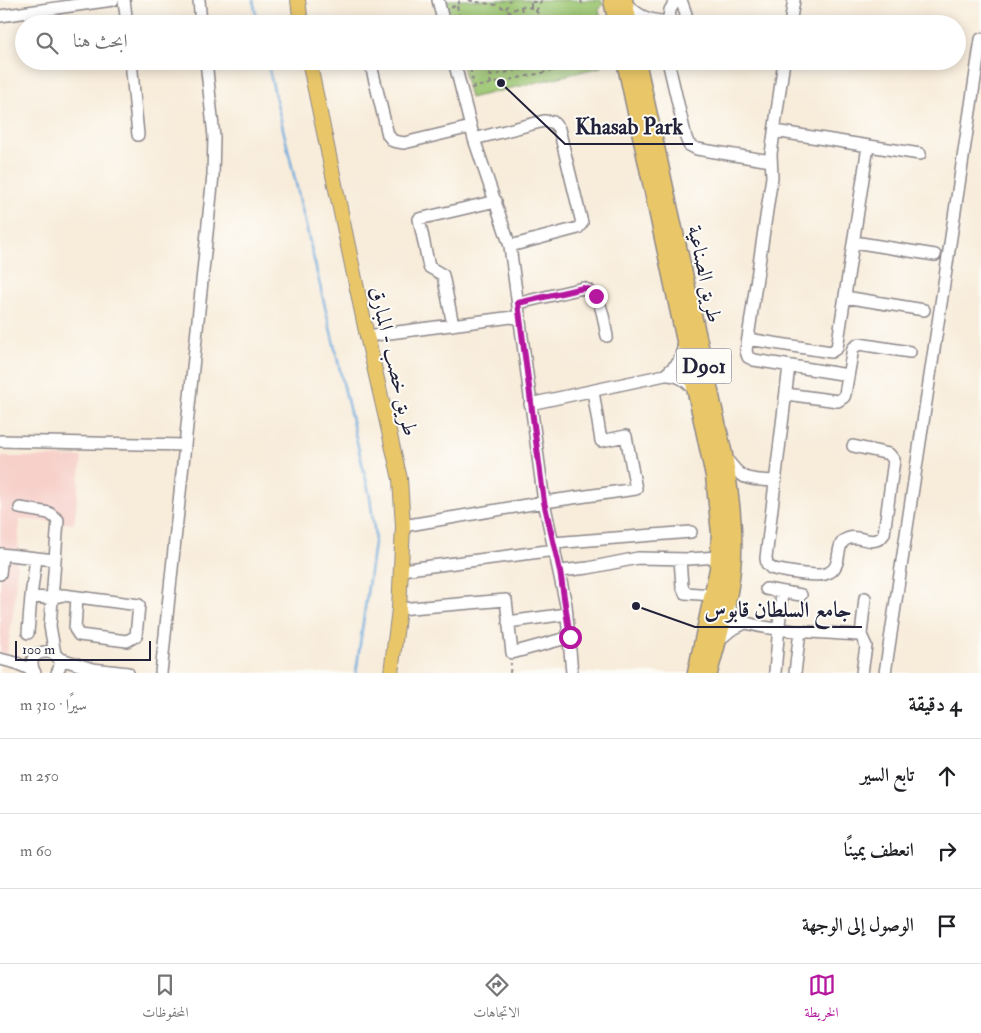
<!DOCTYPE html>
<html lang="ar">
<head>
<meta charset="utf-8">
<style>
  :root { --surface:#fff; --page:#f6f6f6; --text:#202124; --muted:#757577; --line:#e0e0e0; --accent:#b5179e }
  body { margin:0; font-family:"IM FELL Double Pica",Amiri,serif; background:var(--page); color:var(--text); direction:rtl }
  .scale { position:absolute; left:15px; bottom:12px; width:136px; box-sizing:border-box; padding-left:5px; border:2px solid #22223b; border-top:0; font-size:14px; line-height:18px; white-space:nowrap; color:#22223b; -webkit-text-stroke:4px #fdfcf7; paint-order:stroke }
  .stop { position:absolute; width:15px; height:15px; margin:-11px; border:4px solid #b5179e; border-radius:50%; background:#fff }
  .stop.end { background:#b5179e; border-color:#fff; box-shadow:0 1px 5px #0008 }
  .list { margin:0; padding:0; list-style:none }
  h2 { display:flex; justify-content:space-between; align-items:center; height:65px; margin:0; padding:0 20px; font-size:21px }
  h2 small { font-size:16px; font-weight:400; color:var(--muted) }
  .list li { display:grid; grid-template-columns:32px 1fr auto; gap:15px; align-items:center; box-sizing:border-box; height:75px; padding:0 20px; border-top:1px solid var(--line) }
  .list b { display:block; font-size:19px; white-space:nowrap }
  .list em { font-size:16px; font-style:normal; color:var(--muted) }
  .icon { flex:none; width:28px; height:28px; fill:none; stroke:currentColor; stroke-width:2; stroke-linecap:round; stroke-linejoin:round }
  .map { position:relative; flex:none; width:981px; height:673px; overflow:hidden; direction:ltr }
  .search { position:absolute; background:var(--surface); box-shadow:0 2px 12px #0003; left:15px; right:15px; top:15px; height:55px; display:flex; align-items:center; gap:12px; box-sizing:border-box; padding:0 18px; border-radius:28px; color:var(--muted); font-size:19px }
  .sheet { height:290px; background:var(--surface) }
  nav { display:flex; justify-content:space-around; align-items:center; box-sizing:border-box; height:70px; border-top:1px solid var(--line); background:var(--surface); font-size:14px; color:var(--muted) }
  nav a { display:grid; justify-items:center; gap:2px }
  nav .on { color:var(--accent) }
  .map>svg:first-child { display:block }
  .built { fill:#f7d0ca }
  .green { fill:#9cc672; stroke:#5f7456 }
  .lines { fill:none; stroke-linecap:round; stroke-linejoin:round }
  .stream { stroke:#68a8db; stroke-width:2.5 }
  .minor-casing { stroke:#8d878a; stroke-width:14 }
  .major-casing { stroke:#8d878a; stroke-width:16 }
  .highway-casing { stroke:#8d878a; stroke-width:19 }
  .path { stroke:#8d878a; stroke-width:2; stroke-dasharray:4 4; stroke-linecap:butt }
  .minor { stroke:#fff; stroke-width:11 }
  .major { stroke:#e9c769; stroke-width:14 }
  .highway { stroke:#e9c769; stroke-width:16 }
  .route { stroke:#b5179e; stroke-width:6 }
  .labels { text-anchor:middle; stroke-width:4; stroke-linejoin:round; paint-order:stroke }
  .shield { fill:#fdfcf7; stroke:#646373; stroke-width:1 }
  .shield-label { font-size:20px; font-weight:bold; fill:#22223b }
  .street-label { font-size:21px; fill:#22223b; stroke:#fdfcf7 }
  .leader { fill:none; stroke:#22223b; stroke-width:2 }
  .callout-dot { fill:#22223b; stroke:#fdfcf7; stroke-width:2 }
  .callout-label { font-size:22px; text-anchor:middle; font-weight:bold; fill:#22223b; stroke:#fdfcf7; stroke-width:4; stroke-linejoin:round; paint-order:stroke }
</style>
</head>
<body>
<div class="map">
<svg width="981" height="673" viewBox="0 0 981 673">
  <rect width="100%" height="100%" fill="#fdfcf7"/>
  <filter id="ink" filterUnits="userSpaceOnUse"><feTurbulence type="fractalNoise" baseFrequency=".02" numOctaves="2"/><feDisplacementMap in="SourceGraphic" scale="10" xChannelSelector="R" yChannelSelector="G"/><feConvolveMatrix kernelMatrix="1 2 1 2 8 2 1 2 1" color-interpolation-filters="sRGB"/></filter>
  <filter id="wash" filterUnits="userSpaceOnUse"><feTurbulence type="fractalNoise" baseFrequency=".0096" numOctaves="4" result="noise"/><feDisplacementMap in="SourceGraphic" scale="20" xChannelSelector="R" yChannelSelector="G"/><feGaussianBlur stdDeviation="1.12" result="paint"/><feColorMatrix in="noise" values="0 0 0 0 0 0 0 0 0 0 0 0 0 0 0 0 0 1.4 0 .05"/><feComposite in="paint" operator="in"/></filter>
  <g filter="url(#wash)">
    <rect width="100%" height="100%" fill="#f8ecda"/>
    <path class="built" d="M0,457H82L74,524L20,519L14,607L7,654L0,653Z"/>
    <path class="green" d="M446,0H601L603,4L599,10L602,24H452Z
      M461,61H600L601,67L470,98Z"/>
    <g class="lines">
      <path class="stream" d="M253,0L258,24
        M267,61L370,497L375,536L356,673"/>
    </g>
  </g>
  <g filter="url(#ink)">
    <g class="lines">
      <defs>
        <path id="minor" d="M124,0L127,24
          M199,0L201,24
          M438,0L444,24
          M681,0L686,14L685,24
          M624,2C640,17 647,20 668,22
          M0,16L113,0
          M668,24L670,10L676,0
          M790,24L794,0
          M131,61L138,135
          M370,61L388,135L393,141L404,143L471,127
          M454,61L474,139L510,246L544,502L566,605L572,673
          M668,61L686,138L689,145L697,149L771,161
          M784,61L771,154L772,177L746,351L748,357L754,360L848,375
          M774,131L920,154
          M474,139L544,121L553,122L559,129L582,223L578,228L510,246
          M854,242L935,255
          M845,297L924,310
          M519,303L583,288C603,294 603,319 607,336
          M453,325L443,275L429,267L419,219L496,201
          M367,336L520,316
          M748,339L831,352L837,348L868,146
          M789,366L766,558L767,564L771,568C780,571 816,577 825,574C829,573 834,570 836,565C840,557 837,545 845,540C857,531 873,550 884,534L894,460L889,454L853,446
          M665,375L678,363L685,343
          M786,394L838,401L844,397L845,394L853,348L859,344L910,352
          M530,404L665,375C679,374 686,381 695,390
          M0,441L185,445L161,673
          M185,445L213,175L214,137L206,61
          M726,458C743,482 748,479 775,481
          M20,508L49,513L58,520L50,626L55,654
          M403,526L544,502L636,489L626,436L601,441L593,391
          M553,543L691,532
          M0,554L55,560
          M680,559L682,586L685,593L713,595
          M401,570L555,550
          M560,571L588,568L638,558L689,559L718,557
          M0,574L2,554
          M766,589L801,595
          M31,597L36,558
          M728,600C729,607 731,613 737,618C754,632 835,633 861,635L866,646L862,673
          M399,609L506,600L512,653L570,637
          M508,622L567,614
          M28,633L31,597L51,598L63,595L139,605L136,636L127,641L79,635L75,629L77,597
          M861,635L865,598
          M718,641L731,630L745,623
          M58,658L92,669L128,673
          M0,659L16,663L34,671
          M775,672L782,592
          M35,673C19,645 73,645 57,673
          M795,673L800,631
          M885,673L981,39"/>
        <path id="major" d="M298,0L301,24
          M309,61L367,336L400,479L403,526L399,609L391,673"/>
        <path id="highway" d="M612,0L617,24
          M624,0L629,24
          M625,61L714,476L720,533L718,569L696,673
          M637,61L724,455C730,492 736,531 732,569C729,604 718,639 709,673"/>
      </defs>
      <use href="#minor" class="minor-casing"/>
      <use href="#major" class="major-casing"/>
      <use href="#highway" class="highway-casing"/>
      <path class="path" d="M469,0C483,5 497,1 511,13
        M581,0L582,4
        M532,2H541
        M457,6L461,24
        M451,7L457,6L460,0
        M521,7L523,17
        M531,7V0
        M506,9L510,0
        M536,11L542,0
        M532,22L542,21
        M506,24C509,0 538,1 543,24
        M517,24L519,19L524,16L530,19L533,24
        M469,61L474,87
        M483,61L485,66
        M471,69L491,65
        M489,76L561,61
        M491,84C489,74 486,66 498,61
        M471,88L598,61
        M510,673L511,663"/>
      <use href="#minor" class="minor"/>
      <use href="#major" class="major"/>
      <use href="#highway" class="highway"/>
    </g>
  </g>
  <g class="lines" filter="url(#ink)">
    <path class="route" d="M570,637L560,571L544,502L518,303L583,288L591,290L596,296"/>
  </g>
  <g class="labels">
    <rect class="shield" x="676.5" y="348.5" width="55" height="35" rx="4"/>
    <g class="shield-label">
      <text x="704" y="373">D901</text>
    </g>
    <g class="street-label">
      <text transform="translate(705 274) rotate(78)" y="7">طريق الصناعية</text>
      <text transform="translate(394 361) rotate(77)" y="7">طريق خصب - المبارق</text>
    </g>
  </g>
  <path class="leader" d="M501 83L565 144H693M636 606L695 627H862"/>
  <g class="callout-dot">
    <circle cx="501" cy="83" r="5"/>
    <circle cx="636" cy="606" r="5"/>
  </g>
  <g class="callout-label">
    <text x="629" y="134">Khasab Park</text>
    <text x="778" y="617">جامع السلطان قابوس</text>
  </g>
</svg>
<div class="scale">100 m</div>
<div class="stop" style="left:570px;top:637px"></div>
<div class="stop end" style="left:596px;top:296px"></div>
<div class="search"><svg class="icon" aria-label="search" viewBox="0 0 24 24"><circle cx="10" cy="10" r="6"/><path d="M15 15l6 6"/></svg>ابحث هنا</div>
</div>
<section class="sheet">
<h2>4 دقيقة<small>سيرًا · 310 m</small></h2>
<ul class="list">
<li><svg class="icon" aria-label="ahead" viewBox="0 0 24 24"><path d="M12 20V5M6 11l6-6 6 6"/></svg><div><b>تابع السير</b></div><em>250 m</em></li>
<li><svg class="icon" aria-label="right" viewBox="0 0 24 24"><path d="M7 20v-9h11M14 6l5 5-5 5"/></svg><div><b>انعطف يمينًا</b></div><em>60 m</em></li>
<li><svg class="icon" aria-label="arrive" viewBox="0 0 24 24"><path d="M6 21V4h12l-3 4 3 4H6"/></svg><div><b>الوصول إلى الوجهة</b></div></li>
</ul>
</section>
<nav>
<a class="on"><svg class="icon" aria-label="map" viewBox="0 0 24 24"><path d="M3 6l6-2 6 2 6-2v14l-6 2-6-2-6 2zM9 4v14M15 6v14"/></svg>الخريطة</a>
<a><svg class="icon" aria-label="directions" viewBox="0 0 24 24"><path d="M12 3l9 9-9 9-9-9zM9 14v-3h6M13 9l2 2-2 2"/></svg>الاتجاهات</a>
<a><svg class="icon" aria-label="saved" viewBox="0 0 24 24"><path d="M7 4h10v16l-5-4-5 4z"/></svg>المحفوظات</a>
</nav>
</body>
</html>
